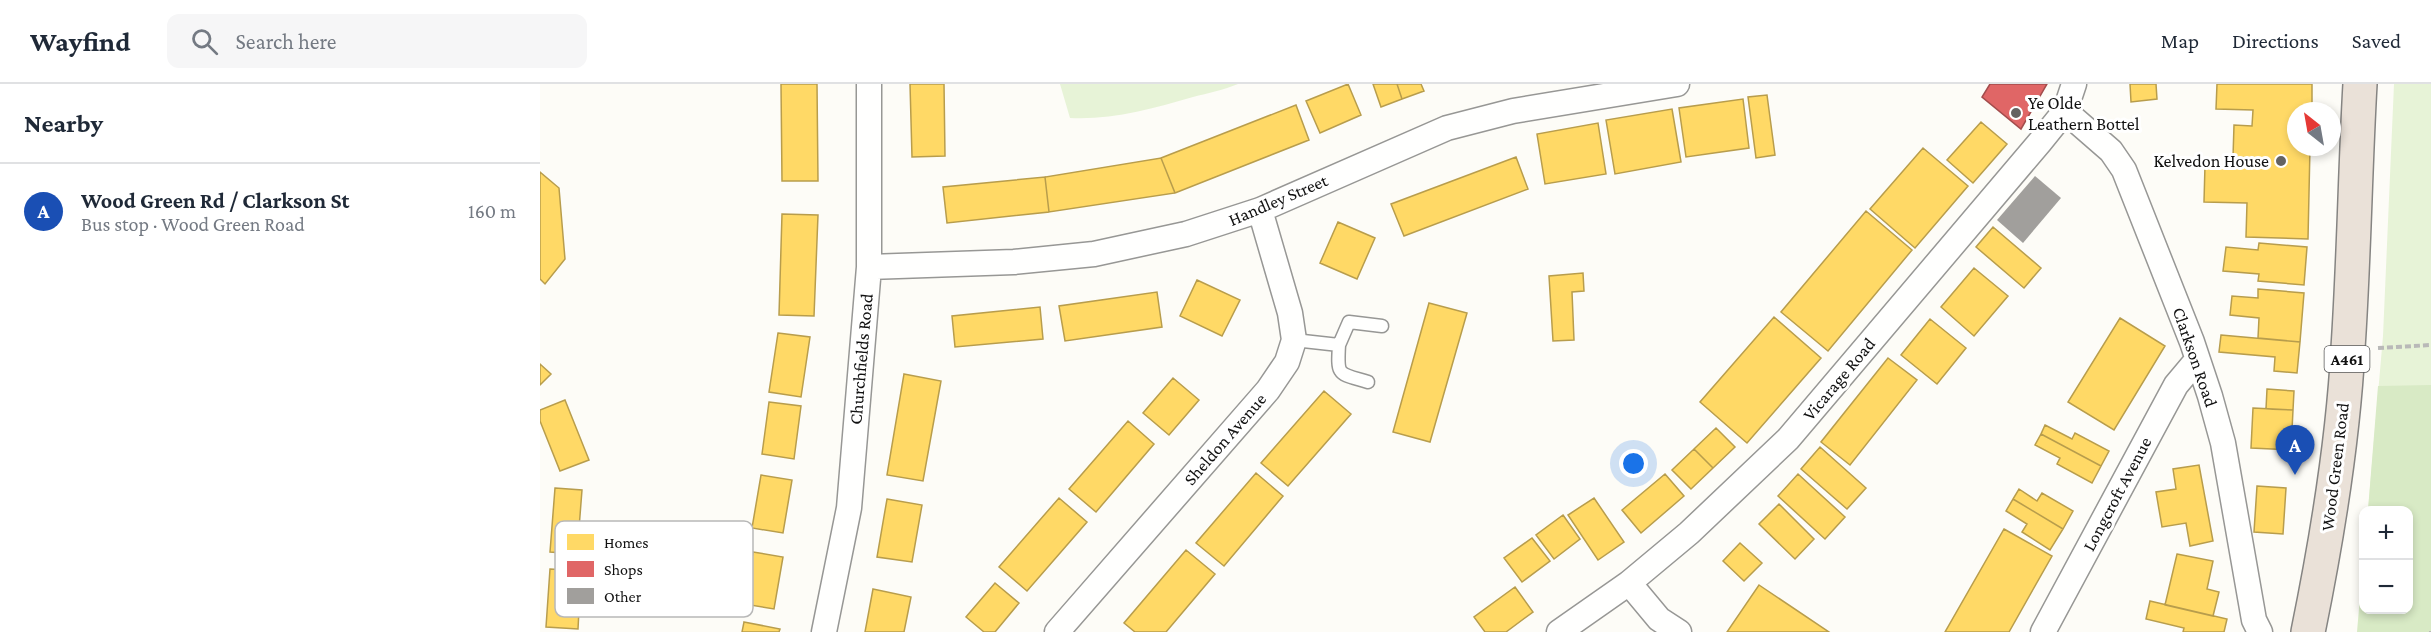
<!DOCTYPE html>
<html lang="en">
<head>
<meta charset="utf-8">
<style>
  :root { --surface:#fff; --page:#f6f6f7; --text:#1f2937; --muted:#747a83; --line:#e0e1e3; --accent:#646362 }
  body { margin:0; font-family:"Crimson Pro",serif; background:var(--page); color:var(--text) }
  .controls { position:absolute; right:18px; bottom:18px; display:grid; overflow:hidden; border-radius:12px; box-shadow:0 3px 9px #0003 }
  .controls button { width:54px; height:54px; display:grid; place-items:center; padding:0; border:0; border-bottom:2px solid var(--line); background:var(--surface); color:var(--text); font:30px sans-serif }
  .compass { position:absolute; left:1747px; top:18px; width:54px; height:54px; border-radius:50%; background:var(--surface); box-shadow:0 3px 9px #0003; rotate:329deg }
  .you { position:absolute; left:1094px; top:380px; width:21px; height:21px; margin:-15px; border:4px solid #fff; border-radius:50%; background:#1a73e8; box-shadow:0 0 0 9px #1a73e833 }
  .badge { display:grid; place-items:center; width:39px; height:39px; border-radius:50%; background:var(--accent); color:#fff; font-size:20px; font-weight:700 }
  .pin { position:absolute; translate:-50% -50px; filter:drop-shadow(0 2px 3px #0008) }
  .pin::after { content:''; position:absolute; top:32px; width:21px; height:18px; background:inherit; clip-path:polygon(0 0,100% 0,50% 100%) }
  .list { margin:0; padding:0; list-style:none }
  h2 { display:flex; justify-content:space-between; align-items:center; height:78px; margin:0; padding:0 24px; font-size:26px }
  h2 small { font-size:20px; font-weight:400; color:var(--muted) }
  .list li { display:grid; grid-template-columns:39px 1fr auto; gap:18px; align-items:center; box-sizing:border-box; height:96px; padding:0 24px; border-top:2px solid var(--line) }
  .list b { display:block; font-size:22px; white-space:nowrap }
  .list p { margin:0; font-size:20px; white-space:nowrap; color:var(--muted) }
  .list em { font-size:20px; font-style:normal; color:var(--muted) }
  .icon { flex:none; width:33px; height:33px; fill:none; stroke:currentColor; stroke-width:2; stroke-linecap:round; stroke-linejoin:round }
  .map { position:relative; flex:none; width:1891px; height:548px; overflow:hidden }
  header { display:flex; align-items:center; gap:36px; box-sizing:border-box; height:84px; padding:0 30px; background:var(--surface); border-bottom:2px solid var(--line) }
  header strong { font-size:28px }
  nav { display:flex; gap:33px; margin-inline-start:auto; font-size:21px }
  .search { width:420px; height:54px; background:var(--page); display:flex; align-items:center; gap:15px; box-sizing:border-box; padding:0 21px; border-radius:12px; color:var(--muted); font-size:22px }
  main { display:flex }
  aside { flex:1; background:var(--surface) }
  .map>svg:first-child { display:block }
  .green { fill:#e7f3d7 }
  .forest { fill:#d8eac5 }
  .homes { fill:#ffd966; stroke:#b89d4c; stroke-width:1.5 }
  .shops { fill:#e06666; stroke:#a24c4c; stroke-width:1.5 }
  .building { fill:#a19f9c }
  .lines { fill:none; stroke-linecap:round; stroke-linejoin:round }
  .lane-casing { stroke:#979795; stroke-width:15 }
  .street-casing { stroke:#979795; stroke-width:27 }
  .highway-casing { stroke:#858482; stroke-width:36 }
  .path { stroke:#b9b9b8; stroke-width:4; stroke-dasharray:6 3; stroke-linecap:butt }
  .lane { stroke:#fffffe; stroke-width:12 }
  .street { stroke:#fffffe; stroke-width:24 }
  .highway { stroke:#eae1d8; stroke-width:33 }
  .poi-dot { fill:#646362; stroke:#fff; stroke-width:2 }
  .labels { text-anchor:middle; stroke-width:6; stroke-linejoin:round; paint-order:stroke }
  .shield { fill:#fff; stroke:#585858; stroke-width:1.5 }
  .shield-label { font-size:16px; font-weight:bold; fill:#111 }
  .poi-label { font-size:18px; fill:#111; stroke:#fff; text-anchor:start }
  .street-label { font-size:18px; fill:#111; stroke:#fff }
  .key { fill:#fff; stroke:#b8b8b8; stroke-width:1.5 }
  .key-label { font-size:16px; fill:#111 }
</style>
</head>
<body>
<header>
<strong>Wayfind</strong>
<div class="search"><svg class="icon" aria-label="search" viewBox="0 0 24 24"><circle cx="10" cy="10" r="6"/><path d="M15 15l6 6"/></svg>Search here</div>
<nav><a>Map</a><a>Directions</a><a>Saved</a></nav>
</header>
<main>
<aside>
<h2>Nearby<small></small></h2>
<ul class="list">
<li><span class="badge" style="background:#1a4fb4">A</span><div><b>Wood Green Rd / Clarkson St</b><p>Bus stop · Wood Green Road</p></div><em>160 m</em></li>
</ul>
</aside>
<div class="map">
<svg width="1891" height="548" viewBox="0 0 1891 548">
  <rect width="100%" height="100%" fill="#fdfcf7"/>
  <path class="green" d="M520,0H698C684,6 668,9 653,13C612,25 572,36 530,34Z
    M1854,0H1891V548H1818L1823,477L1824,526H1868V426H1828L1843,252Z"/>
  <path class="forest" d="M1891,301V548H1817L1823,477L1824,526H1868V426H1828L1838,302Z"/>
  <path class="homes" d="M241,0H277L278,97H242Z
    M370,0H404L405,72L372,73Z
    M808,0L821,31L780,49L766,17Z
    M833,0H857L862,15L841,23Z
    M857,0H881L884,7L862,15Z
    M1590,0H1616L1617,15L1591,18Z
    M1677,0H1772V27H1756V63H1770L1768,155L1706,153L1707,119L1664,118L1665,81L1712,82V74L1693,73L1694,41L1712,42L1713,26L1676,25Z
    M1227,11L1235,71L1216,74L1208,13Z
    M1203,15L1209,64L1146,73L1139,24Z
    M756,21L769,56L635,109L621,74Z
    M1132,25L1141,78L1075,90L1066,36Z
    M1441,38L1467,60L1433,99L1407,76Z
    M1058,39L1066,90L1005,100L997,50Z
    M1383,64L1428,102L1375,164L1330,125Z
    M976,73L988,105L864,152L851,120Z
    M621,74L635,109L509,128L505,93Z
    M0,88L19,104L25,175L5,200L0,195Z
    M505,93L509,128L407,139L403,103Z
    M1326,127L1372,166L1288,267L1241,228Z
    M242,130L278,131L274,232L239,231Z
    M798,138L835,154L817,195L780,179Z
    M1453,143L1501,184L1484,204L1436,163Z
    M1719,159L1767,163L1764,201L1718,197L1719,190L1683,187L1686,163L1718,166Z
    M1434,184L1468,212L1434,252L1401,223Z
    M1043,189L1044,207L1032,208L1034,256L1013,257L1009,192Z
    M657,196L700,216L682,252L640,232Z
    M1718,205L1764,209L1760,258L1718,254L1719,234L1690,231L1692,212L1718,214Z
    M617,208L622,243L525,257L519,222Z
    M889,219L927,229L890,358L853,348Z
    M500,223L503,255L415,263L412,232Z
    M1234,233L1281,274L1207,359L1160,318Z
    M1580,234L1625,262L1574,346L1528,318Z
    M1390,235L1426,264L1397,300L1361,271Z
    M238,249L270,253L261,313L229,308Z
    M1681,251L1760,258L1757,289L1734,287L1735,273L1679,268Z
    M1348,274L1377,296L1310,381L1281,358Z
    M0,280L11,290L0,301Z
    M364,290L401,297L383,397L347,391Z
    M633,294L659,316L629,351L603,329Z
    M1727,305L1754,307L1753,326L1726,325Z
    M784,307L811,330L748,402L721,379Z
    M25,316L49,376L20,387L0,337V326Z
    M229,318L261,322L254,375L222,370Z
    M1713,324L1753,326L1751,366L1711,364Z
    M588,337L614,360L556,428L529,405Z
    M1505,341L1532,355L1535,349L1569,367L1561,382L1501,350Z
    M1176,344L1195,363L1173,384L1154,365Z
    M1501,350L1561,382L1552,399L1517,380L1520,374L1495,361Z
    M1280,363L1326,404L1307,425L1261,385Z
    M1154,365L1173,384L1151,405L1132,386Z
    M1659,381L1673,457L1650,462L1646,439L1622,443L1616,408L1636,405L1633,385Z
    M716,389L743,412L684,482L656,459Z
    M1125,390L1144,412L1101,449L1082,426Z
    M1258,390L1305,433L1285,455L1238,412Z
    M221,391L252,396L243,449L212,444Z
    M1717,402L1746,404L1743,450L1714,448Z
    M15,404L42,406L37,470L10,468Z
    M1479,405L1497,417L1502,409L1533,427L1523,445L1473,415Z
    M519,414L547,438L487,507L459,483Z
    M1054,414L1084,458L1058,476L1028,431Z
    M347,415L382,421L372,478L337,473Z
    M1473,415L1523,445L1510,466L1482,448L1487,440L1466,427Z
    M1239,420L1274,455L1255,475L1219,440Z
    M1023,431L1040,455L1014,475L996,451Z
    M1464,445L1512,472L1469,548H1405Z
    M992,454L1010,477L982,498L964,474Z
    M1200,459L1222,479L1204,497L1183,477Z
    M646,466L675,490L626,548H595L584,539Z
    M213,468L243,473L234,525L204,520Z
    M1637,470L1673,477L1667,505L1679,508L1673,532L1625,521Z
    M10,485L41,487L38,545L6,543Z
    M455,499L479,519L455,548H444L426,533Z
    M1219,501L1289,548H1187Z
    M975,503L993,528L966,548H945L934,533Z
    M333,505L371,513L364,548H325Z
    M1610,517L1687,535L1684,548H1643L1644,544L1606,535Z
    M204,538L240,545L239,548H202Z"/>
  <path class="shops" d="M1450,0H1507L1481,45L1442,13Z"/>
  <path class="building" d="M1495,92L1521,114L1483,159L1457,136Z"/>
  <g class="lines">
    <defs>
      <path id="lane" d="M754,256L799,261C797,293 798,289 828,298
        M799,261L809,238L842,242"/>
      <path id="street" d="M1525,27L1571,67L1584,86L1652,258L1670,312L1683,359L1714,536L1720,548
        M329,183L474,178L554,170L646,150L720,126L907,44L973,27L1137,0
        M1089,499L1119,535L1139,548
        M284,548L309,424L329,183V0
        M517,548L728,306L747,278L754,256L750,229L720,126
        M1019,548L1089,499L1149,449L1248,355L1500,58L1525,27L1534,0
        M1503,548L1636,301L1657,276"/>
      <path id="highway" d="M1768,548C1787,455 1803,359 1808,264C1814,176 1815,88 1820,0"/>
    </defs>
    <use href="#lane" class="lane-casing"/>
    <use href="#street" class="street-casing"/>
    <use href="#highway" class="highway-casing"/>
    <path class="path" d="M1838,264L1891,261
      M1891,548V547"/>
    <use href="#lane" class="lane"/>
    <use href="#street" class="street"/>
    <use href="#highway" class="highway"/>
  </g>
  <g class="poi-dot">
    <circle cx="1476" cy="29" r="6"/>
    <circle cx="1741" cy="77" r="6"/>
  </g>
  <g class="labels">
    <rect class="shield" x="1784.5" y="262" width="45" height="26" rx="4.5"/>
    <g class="shield-label">
      <text x="1807" y="281">A461</text>
    </g>
    <g class="poi-label">
      <text x="1488" y="25">Ye Olde<tspan x="1488" dy="21">Leathern Bottel</tspan></text>
      <text x="1729" y="83" text-anchor="end">Kelvedon House</text>
    </g>
    <g class="street-label">
      <text transform="translate(738 116) rotate(-23)" y="6">Handley Street</text>
      <text transform="translate(1655 273) rotate(71)" y="6">Clarkson Road</text>
      <text transform="translate(321 275) rotate(-85)" y="6">Churchfields Road</text>
      <text transform="translate(1299 295) rotate(-50)" y="6">Vicarage Road</text>
      <text transform="translate(685 355) rotate(-49)" y="6">Sheldon Avenue</text>
      <text transform="translate(1795 383) rotate(-83)" y="6">Wood Green Road</text>
      <text transform="translate(1577 410) rotate(-62)" y="6">Longcroft Avenue</text>
    </g>
  </g>
  <rect x="15" y="437" width="198" height="96" rx="9" class="key"/>
  <rect x="27" y="450" width="27" height="16" fill="#ffd966"/>
  <rect x="27" y="477" width="27" height="16" fill="#e06666"/>
  <rect x="27" y="504" width="27" height="16" fill="#a19f9c"/>
  <g class="key-label">
    <text x="64" y="464">Homes</text>
    <text x="64" y="491">Shops</text>
    <text x="64" y="518">Other</text>
  </g>
</svg>
<div class="controls">
<button>+</button>
<button>−</button>
</div>
<svg class="compass" viewBox="-18 -18 36 36"><path d="M0-13l5 13h-10z" fill="#e53935"/><path d="M0 13l5-13h-10z" fill="#747a83"/></svg>
<div class="you"></div>
<div class="pin badge" style="left:1755px;top:391px;background:#1a4fb4">A</div>
</div>
</main>
</body>
</html>
